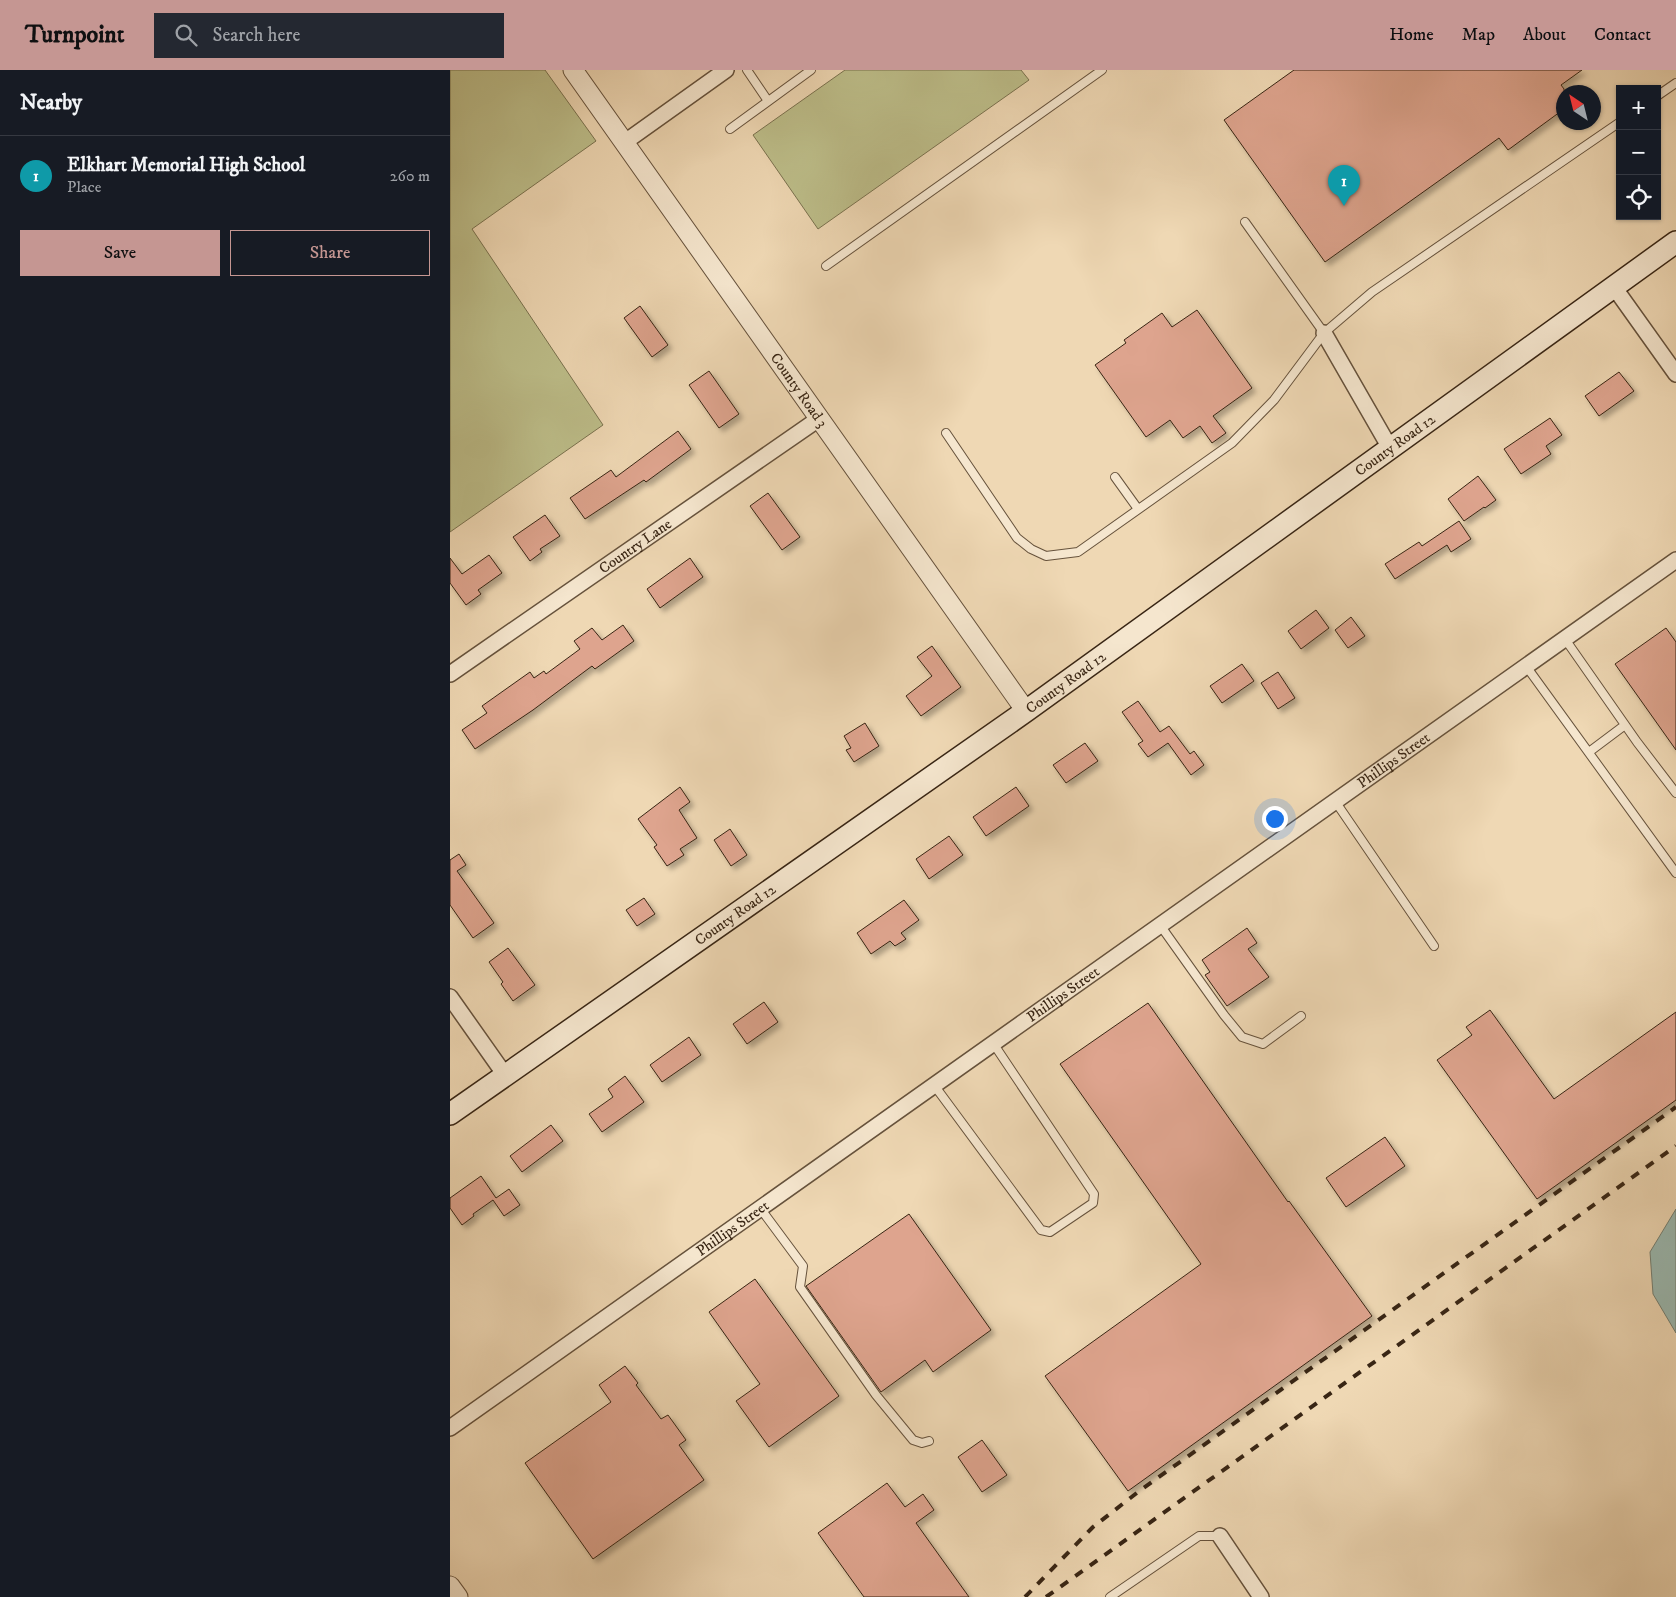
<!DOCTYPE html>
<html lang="en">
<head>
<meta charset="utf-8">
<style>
  :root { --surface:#171b24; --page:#242831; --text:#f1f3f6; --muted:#9ea1a6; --line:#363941; --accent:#c59692 }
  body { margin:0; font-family:"IM FELL DW Pica",serif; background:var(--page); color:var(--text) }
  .controls { position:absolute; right:15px; top:15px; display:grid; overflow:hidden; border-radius:0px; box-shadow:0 1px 4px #0004 }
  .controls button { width:45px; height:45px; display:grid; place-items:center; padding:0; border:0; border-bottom:1px solid var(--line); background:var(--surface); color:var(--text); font:25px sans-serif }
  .compass { position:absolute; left:1106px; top:15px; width:45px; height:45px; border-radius:50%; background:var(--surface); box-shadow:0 1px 4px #0004; rotate:325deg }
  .you { position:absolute; left:824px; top:748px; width:18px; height:18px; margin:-12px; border:4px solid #fff; border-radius:50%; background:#1a73e8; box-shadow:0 0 0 8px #1a73e833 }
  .badge { display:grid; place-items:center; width:32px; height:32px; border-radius:50%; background:var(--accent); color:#fff; font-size:16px; font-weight:700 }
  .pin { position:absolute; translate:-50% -41px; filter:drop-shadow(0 1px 2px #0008) }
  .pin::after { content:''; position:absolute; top:26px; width:18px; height:15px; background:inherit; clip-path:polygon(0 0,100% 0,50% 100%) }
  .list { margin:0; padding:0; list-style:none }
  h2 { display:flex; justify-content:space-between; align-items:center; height:65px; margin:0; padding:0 20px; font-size:21px }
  h2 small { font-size:16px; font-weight:400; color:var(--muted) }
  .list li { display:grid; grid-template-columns:32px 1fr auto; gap:15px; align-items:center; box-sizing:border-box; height:80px; padding:0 20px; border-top:1px solid var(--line) }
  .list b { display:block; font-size:19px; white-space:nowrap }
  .list p { margin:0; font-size:16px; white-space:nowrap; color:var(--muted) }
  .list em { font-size:16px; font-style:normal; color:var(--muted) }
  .actions { display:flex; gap:10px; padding:15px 20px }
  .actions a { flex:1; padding:11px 0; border:1px solid var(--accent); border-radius:0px; text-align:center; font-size:18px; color:var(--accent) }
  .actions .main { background:var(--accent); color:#111 }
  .icon { flex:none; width:28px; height:28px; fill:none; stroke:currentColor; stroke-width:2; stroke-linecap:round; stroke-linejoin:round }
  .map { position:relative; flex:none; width:1226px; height:1527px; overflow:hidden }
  header { display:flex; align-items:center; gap:30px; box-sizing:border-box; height:70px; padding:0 25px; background:var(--accent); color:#111 }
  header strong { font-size:24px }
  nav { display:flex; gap:28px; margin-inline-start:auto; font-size:18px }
  .search { width:350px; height:45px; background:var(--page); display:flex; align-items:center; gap:12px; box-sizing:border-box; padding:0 18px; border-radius:0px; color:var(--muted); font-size:19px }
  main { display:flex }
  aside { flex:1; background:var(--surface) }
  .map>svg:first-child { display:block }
  .green { fill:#bdbe8a; stroke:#7a724f }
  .water { fill:#9ab9b1; stroke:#737e72 }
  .building { fill:#dea48e; stroke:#382514; filter:url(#shadow) }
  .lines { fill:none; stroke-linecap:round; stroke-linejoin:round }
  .service-casing { stroke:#66523c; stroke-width:10 }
  .minor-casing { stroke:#66523c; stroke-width:18 }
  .tertiary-casing { stroke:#66523c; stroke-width:21 }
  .secondary-casing { stroke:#382514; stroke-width:24 }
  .service { stroke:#f5e6ce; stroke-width:8 }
  .minor { stroke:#f5e6ce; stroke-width:15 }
  .tertiary { stroke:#f5e6ce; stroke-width:19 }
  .secondary { stroke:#f5e6ce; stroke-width:21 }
  .rail { stroke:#382514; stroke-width:4; stroke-dasharray:9 9; stroke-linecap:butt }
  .labels { text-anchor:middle; stroke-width:4.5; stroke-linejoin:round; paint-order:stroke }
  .street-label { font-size:15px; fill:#382514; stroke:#f5e6ce }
</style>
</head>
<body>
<header>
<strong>Turnpoint</strong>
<div class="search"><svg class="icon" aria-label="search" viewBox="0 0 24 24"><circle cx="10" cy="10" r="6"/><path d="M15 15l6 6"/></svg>Search here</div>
<nav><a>Home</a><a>Map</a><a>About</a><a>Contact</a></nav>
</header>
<main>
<aside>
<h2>Nearby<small></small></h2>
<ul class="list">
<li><span class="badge" style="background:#0f9aa8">1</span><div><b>Elkhart Memorial High School</b><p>Place</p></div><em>260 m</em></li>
</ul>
<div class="actions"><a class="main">Save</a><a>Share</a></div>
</aside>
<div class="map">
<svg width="1226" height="1527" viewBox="0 0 1226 1527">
  <defs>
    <filter id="shadow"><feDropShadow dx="4" dy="4" stdDeviation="2.5" flood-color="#0004"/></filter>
  </defs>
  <rect width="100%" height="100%" fill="#efd8b4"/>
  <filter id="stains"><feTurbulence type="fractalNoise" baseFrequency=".004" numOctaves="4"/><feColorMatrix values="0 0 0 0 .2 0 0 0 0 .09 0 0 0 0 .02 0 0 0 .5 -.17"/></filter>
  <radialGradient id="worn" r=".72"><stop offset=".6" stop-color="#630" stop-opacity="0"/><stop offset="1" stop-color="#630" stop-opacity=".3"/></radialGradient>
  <path class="green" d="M0,0H95L146,71L22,159L153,355L0,462Z
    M395,0H571L579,10L368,159L303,65Z"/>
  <path class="water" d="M1226,1139V1263L1203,1224L1200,1182Z"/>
  <path class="building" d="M844,0H1132L1111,15L1114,19V39L1058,80L1049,68L875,192L774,50Z
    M190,236L218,275L202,287L174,248Z
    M747,240L802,318L763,346L776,363L762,373L750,356L733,368L720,350L696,367L645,295L676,273L674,270L712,243L722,257Z
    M259,301L289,344L269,358L239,315Z
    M1169,302L1184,321L1149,346L1135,326Z
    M1100,348L1112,365L1096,376L1101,384L1071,404L1054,379Z
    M228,361L241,379L196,412L194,410L135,449L120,428L161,400L166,407Z
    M1028,406L1046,430L1035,438L1034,437L1014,451L998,429Z
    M318,423L350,467L332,480L300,436Z
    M95,445L110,466L90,479L92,482L80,491L63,467Z
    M1009,451L1021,469L1001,482L997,475L945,509L935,494L969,472L972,476Z
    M39,485L52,503L28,520L31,524L16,535L0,513V488L12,504Z
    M240,488L253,507L210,538L197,519Z
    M866,540L879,558L851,579L838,561Z
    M901,547L915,566L898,578L885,560Z
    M173,555L184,571L145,599L142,596L83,640L25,679L12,660L37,643L32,636L80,602L84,608L94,601L96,604L130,579L124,571L142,558L152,570Z
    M1216,558L1226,572V680L1165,594Z
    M482,576L511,617L471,646L456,626L482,606L467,587Z
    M792,594L804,611L772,633L760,616Z
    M828,602L845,628L828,639L811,613Z
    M688,631L710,662L719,656L740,684L744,681L754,695L741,705L718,673L698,687L688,674L693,671L672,642Z
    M415,653L429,676L404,692L396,680L401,678L394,666Z
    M635,673L648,691L616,713L603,695Z
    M230,717L240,732L229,740L247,768L230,779L234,785L217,796L204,777L207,775L188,749Z
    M566,717L579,736L536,766L523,747Z
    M280,759L297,785L281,796L264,770Z
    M499,766L513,785L479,809L466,789Z
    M9,784L16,795L7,801L44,853L23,868L0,835V790Z
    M194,828L205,844L187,856L176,840Z
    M454,830L469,850L451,863L456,869L445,876L440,871L421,884L407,863Z
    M797,858L807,873L798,879L819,907L777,936L755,905L760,902L752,890Z
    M58,878L85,915L63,931L51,914L53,912L39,892Z
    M314,932L328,952L297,974L283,954Z
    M698,933L838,1132L839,1131L922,1246L678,1421L595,1306L751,1194L610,994Z
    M1040,940L1104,1029L1226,942V1030L1087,1129L987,990L1022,965L1016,957Z
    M239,967L251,985L212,1012L200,995Z
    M175,1006L194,1032L152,1062L139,1044L163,1027L158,1019Z
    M101,1055L113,1071L72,1102L60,1086Z
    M935,1067L955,1096L896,1137L876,1108Z
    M31,1106L46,1128L59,1119L70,1135L54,1146L43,1130L23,1144L24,1146L12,1155L0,1138V1128Z
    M459,1144L541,1260L483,1302L475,1290L431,1322L356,1216Z
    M305,1209L389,1326L319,1377L286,1331L310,1314L259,1242Z
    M175,1296L188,1313L186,1315L211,1349L218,1345L236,1370L229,1375L254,1410L143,1489L75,1393L161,1332L149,1315Z
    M532,1370L557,1405L532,1422L508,1387Z
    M437,1413L455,1437L473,1424L484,1440L466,1453L519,1527H414L368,1463Z"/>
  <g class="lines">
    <defs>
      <path id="service" d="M297,0L318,31
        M1207,26L1226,13
        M280,59L361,0
        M795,152L874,263
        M376,196L652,0
        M496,363L567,468L581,479L596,486L628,482L782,373L824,330L874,263L922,222L1170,52
        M665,407L688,439
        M1115,569L1187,672L1226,723
        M1076,596L1226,803
        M1139,682L1175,655
        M885,731L984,876
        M710,855L774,945L792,967L813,974L851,946
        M484,1015L591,1160L600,1162L643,1133L644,1124L543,973
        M310,1138L353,1196L350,1217L426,1325L463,1370L472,1373L479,1371
        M660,1527L749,1466H770"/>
      <g id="minor">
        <path d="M175,72L276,0"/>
        <path d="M1164,217L1226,304"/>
        <path d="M874,263L940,378"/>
        <path id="s1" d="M0,604L370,348"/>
        <path d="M0,927L55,1005"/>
        <path id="s2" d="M0,1358L1226,490"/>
        <path d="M770,1466L811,1527"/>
      </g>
      <g id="tertiary">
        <path id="s3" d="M123,0L576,641"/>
        <path d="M0,1516L8,1527"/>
      </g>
      <g id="secondary">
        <path id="s4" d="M0,1044L576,641L1226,172"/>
      </g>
    </defs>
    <use href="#service" class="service-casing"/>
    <use href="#minor" class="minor-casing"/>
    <use href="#tertiary" class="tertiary-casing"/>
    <use href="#secondary" class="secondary-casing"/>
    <use href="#service" class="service"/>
    <use href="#minor" class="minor"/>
    <use href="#tertiary" class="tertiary"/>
    <use href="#secondary" class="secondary"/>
    <path class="rail" d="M575,1527L643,1457L688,1422L1226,1037
      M596,1527L1226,1076"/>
  </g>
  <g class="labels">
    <g class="street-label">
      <text dy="5" stroke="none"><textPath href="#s3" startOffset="392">County Road 3</textPath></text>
      <text dy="5" stroke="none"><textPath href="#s4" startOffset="1158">County Road 12</textPath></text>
      <text dy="5" stroke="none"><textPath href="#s1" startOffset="225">Country Lane</textPath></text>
      <text dy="5" stroke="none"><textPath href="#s4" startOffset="752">County Road 12</textPath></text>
      <text dy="5" stroke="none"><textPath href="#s2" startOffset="1156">Phillips Street</textPath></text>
      <text dy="5" stroke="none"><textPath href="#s4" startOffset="348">County Road 12</textPath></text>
      <text dy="5" stroke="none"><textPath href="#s2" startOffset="751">Phillips Street</textPath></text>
      <text dy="5" stroke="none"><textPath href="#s2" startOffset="346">Phillips Street</textPath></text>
    </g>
  </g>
  <rect width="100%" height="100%" filter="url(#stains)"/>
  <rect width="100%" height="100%" fill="url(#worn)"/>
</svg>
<div class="controls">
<button>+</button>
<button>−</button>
<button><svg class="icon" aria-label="locate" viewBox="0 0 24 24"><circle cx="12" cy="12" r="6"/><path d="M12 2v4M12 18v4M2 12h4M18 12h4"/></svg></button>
</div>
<svg class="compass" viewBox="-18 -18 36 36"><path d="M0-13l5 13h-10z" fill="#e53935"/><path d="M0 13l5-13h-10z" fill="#9ea1a6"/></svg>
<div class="you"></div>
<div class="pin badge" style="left:894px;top:136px;background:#0f9aa8">1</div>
</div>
</main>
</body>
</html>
